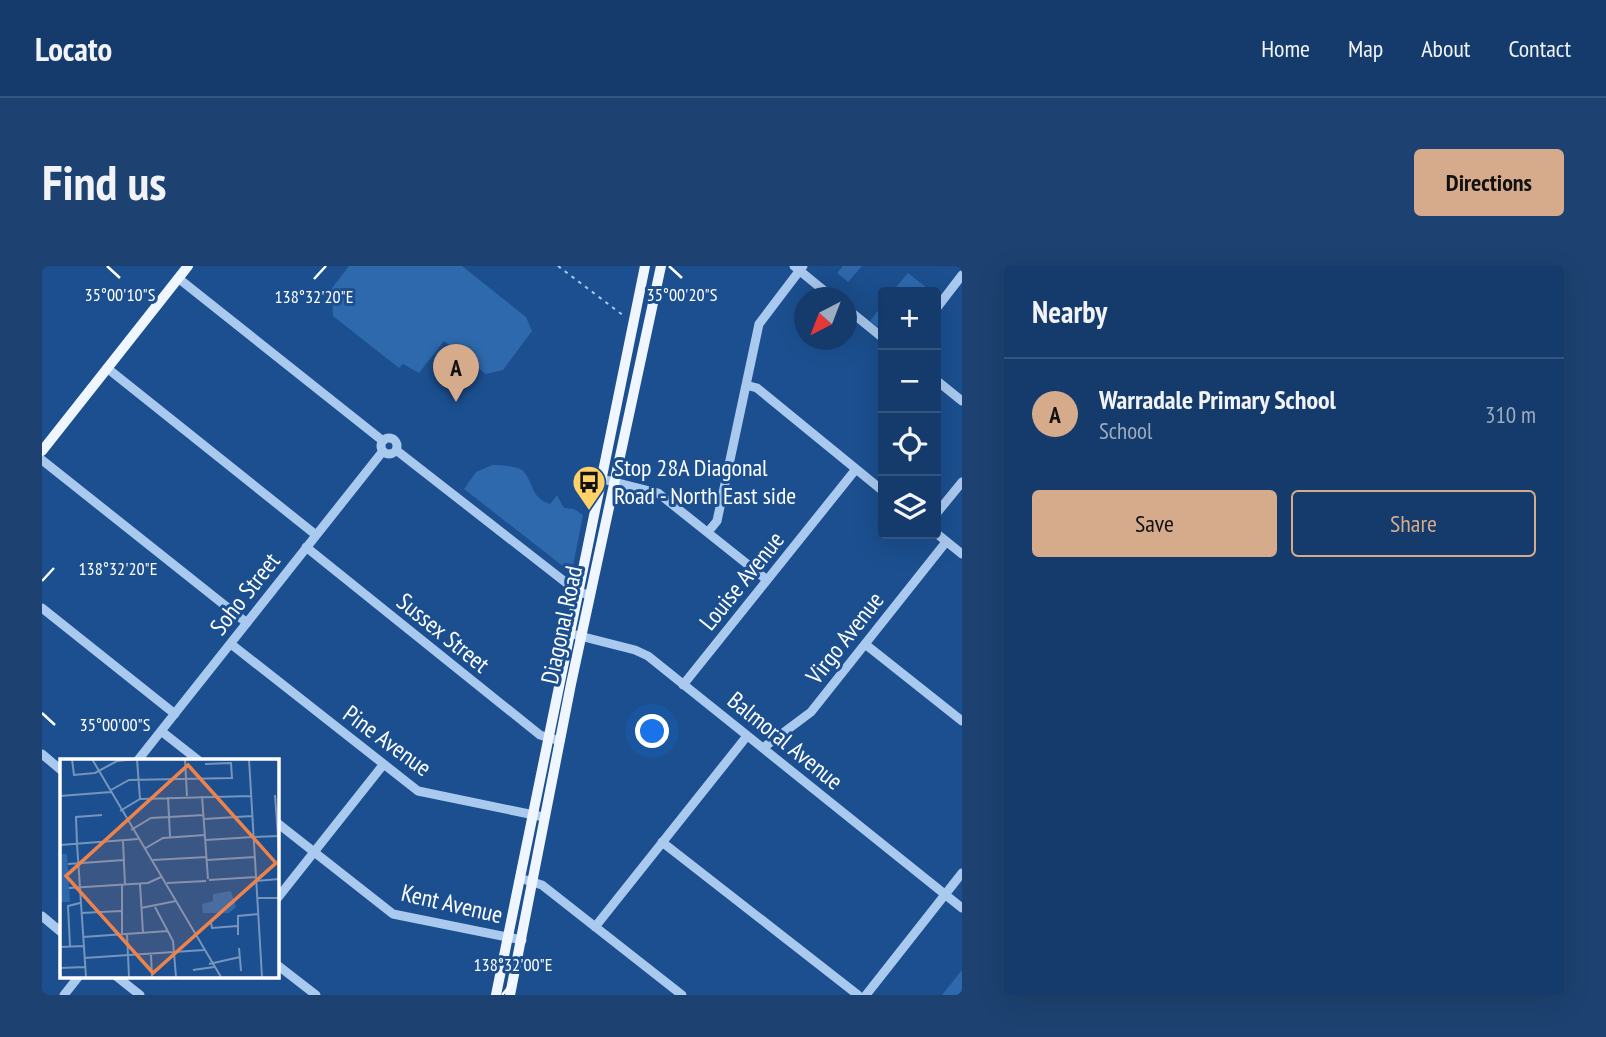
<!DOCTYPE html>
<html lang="en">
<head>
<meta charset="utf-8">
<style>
  :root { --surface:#143b6b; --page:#1d4271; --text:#f1f3f6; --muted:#9dadc1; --line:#33557e; --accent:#d6ab8b }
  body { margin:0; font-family:"PT Sans Narrow",sans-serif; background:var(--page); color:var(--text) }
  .controls { position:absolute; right:21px; top:21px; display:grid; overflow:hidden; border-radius:7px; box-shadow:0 7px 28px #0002 }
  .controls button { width:63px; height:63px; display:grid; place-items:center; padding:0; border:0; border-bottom:2px solid var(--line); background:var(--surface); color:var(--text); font:35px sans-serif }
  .compass { position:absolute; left:752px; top:21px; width:63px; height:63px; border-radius:50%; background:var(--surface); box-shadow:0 7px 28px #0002; rotate:222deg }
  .you { position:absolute; left:611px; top:466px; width:24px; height:24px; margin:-18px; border:5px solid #fff; border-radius:50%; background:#1a73e8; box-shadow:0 0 0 10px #1a73e833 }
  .badge { display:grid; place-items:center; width:46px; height:46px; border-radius:50%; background:var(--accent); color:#111; font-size:23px; font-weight:700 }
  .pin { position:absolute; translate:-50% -58px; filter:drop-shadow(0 2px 4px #0008) }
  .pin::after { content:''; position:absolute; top:37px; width:24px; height:21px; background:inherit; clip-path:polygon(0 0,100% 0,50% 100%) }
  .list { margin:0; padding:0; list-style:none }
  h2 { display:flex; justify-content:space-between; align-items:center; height:91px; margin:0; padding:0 28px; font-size:30px }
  h2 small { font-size:23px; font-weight:400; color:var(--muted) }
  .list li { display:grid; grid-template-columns:46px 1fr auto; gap:21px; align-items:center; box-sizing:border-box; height:112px; padding:0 28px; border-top:2px solid var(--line) }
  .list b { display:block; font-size:26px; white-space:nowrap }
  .list p { margin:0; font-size:23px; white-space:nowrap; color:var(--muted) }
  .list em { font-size:23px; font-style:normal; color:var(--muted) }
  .actions { display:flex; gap:14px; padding:21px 28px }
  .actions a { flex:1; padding:16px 0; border:2px solid var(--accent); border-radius:7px; text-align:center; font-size:24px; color:var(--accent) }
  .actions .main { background:var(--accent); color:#111 }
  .icon { flex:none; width:38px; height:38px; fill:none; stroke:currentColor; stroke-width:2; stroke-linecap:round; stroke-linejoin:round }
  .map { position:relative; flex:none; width:920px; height:729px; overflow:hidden; border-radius:7px }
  header { display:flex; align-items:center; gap:42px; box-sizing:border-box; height:98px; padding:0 35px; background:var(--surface); border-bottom:2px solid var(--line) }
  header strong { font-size:33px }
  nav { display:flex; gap:38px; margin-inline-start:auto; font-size:24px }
  .intro { display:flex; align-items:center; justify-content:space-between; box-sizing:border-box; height:168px; padding:0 42px }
  h1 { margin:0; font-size:49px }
  .button { padding:18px 32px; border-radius:7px; background:var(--accent); color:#111; font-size:24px; font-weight:700 }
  main { display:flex; gap:42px; padding:0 42px }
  aside { flex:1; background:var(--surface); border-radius:7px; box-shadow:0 7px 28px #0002 }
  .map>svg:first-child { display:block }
  .green { fill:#2e69ad }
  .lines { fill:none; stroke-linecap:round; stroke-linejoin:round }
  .path { stroke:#a9c9ee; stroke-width:2; stroke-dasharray:3.5 5; stroke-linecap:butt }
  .minor { stroke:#a9c9ee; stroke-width:9 }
  .major { stroke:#f0f6ff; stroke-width:10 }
  .ticks { fill:none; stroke:#fff; stroke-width:2.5 }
  .labels { text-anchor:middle; stroke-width:6; stroke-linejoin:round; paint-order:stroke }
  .poi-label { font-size:24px; fill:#fff; stroke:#1b4f8f; text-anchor:start }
  .street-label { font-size:24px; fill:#fff; stroke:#1b4f8f }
  .inset-road { fill:none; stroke:#7695bc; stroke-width:2 }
  .view { fill:#ee8249; fill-opacity:0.15; stroke:#ee8249; stroke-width:3.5 }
  .inset-edge { fill:none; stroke:#fff; stroke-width:3.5 }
  .ticks-label { font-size:18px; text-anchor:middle; fill:#fff; stroke:#1b4f8f; stroke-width:6; stroke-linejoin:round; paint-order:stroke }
</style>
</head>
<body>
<header>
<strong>Locato</strong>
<nav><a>Home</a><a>Map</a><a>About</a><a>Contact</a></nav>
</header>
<div class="intro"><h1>Find us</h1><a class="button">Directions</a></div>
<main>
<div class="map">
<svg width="920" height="729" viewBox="0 0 920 729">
  <rect width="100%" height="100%" fill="#1b4f8f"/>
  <path class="green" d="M307,0H420L484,51L490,65L461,104L444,108L402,75L377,107L361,98L357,102L291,50L290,22Z
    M801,0H820L806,16L795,7Z
    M866,7L890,26H850Z
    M841,38V65L828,55Z
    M450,199C458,199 478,200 482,206C492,218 489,232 508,238L515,229L522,242L532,243L541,249L531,300L522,301L422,223L434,206Z
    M920,704V729H900Z"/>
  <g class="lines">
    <path class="path" d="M516,0L582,50"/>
    <path class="minor" d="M752,0L791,32
      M136,12L341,175
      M804,42L841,72
      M894,43L920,9
      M65,102L274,269
      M894,114L920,135
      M704,119L715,122L841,225
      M339 180a8 8 0 1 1 16 0a8 8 0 1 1-16 0Z
      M354,184L536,326L548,329
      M0,194L205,357
      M560,213L616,227L725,314
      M894,248L920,216
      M666,266L675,255L717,58L761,0
      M894,267L920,288
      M264,281L498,469L518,475
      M0,342L133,448
      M534,369L593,384L606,390L920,642
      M189,378L376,525L497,550
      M823,378L920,455
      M641,419L814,203
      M119,465L156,494
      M721,482L769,446L904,276
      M0,488L19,504
      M96,494L341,185
      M234,556L351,648L480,674
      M620,576L816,729
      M484,614L500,619L640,729
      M234,634L341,499
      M0,650L19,666
      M553,661L705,470
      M234,698L274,729
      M74,710L98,729
      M22,729L37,710
      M824,729L920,607"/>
    <path class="major" d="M0,185L146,0
      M454,729L603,0
      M468,729L529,418L619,0"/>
  </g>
  <path class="ticks" d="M65,0L78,12M627,0L640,12M272,13L284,0M0,315L12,302M0,447L13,459M460,729L471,716"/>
  <defs>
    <symbol id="bus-pin" viewBox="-11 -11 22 30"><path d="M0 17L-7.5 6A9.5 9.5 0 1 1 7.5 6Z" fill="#ffd166" stroke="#1b4f8f"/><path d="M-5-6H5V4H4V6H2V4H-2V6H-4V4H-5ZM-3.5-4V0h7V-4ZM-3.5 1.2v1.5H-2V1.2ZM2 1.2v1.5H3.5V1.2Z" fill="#111"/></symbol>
  </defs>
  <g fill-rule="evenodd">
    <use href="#bus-pin" x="528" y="197" width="38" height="52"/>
  </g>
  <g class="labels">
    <g class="poi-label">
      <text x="572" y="210">Stop 28A Diagonal<tspan x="572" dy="28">Road - North East side</tspan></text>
    </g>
    <g class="street-label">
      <text transform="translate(700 315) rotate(-51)" y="8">Louise Avenue</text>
      <text transform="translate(203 328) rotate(-52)" y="8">Soho Street</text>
      <text transform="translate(520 359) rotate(-78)" y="8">Diagonal Road</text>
      <text transform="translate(401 367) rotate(39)" y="8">Sussex Street</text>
      <text transform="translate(803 372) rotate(-52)" y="8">Virgo Avenue</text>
      <text transform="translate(345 475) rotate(36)" y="8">Pine Avenue</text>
      <text transform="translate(743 475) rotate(39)" y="8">Balmoral Avenue</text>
      <text transform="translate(410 638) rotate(13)" y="8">Kent Avenue</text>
    </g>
  </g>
  <g transform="translate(18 493)">
    <rect width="219" height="219" fill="#1b4f8f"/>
    <path d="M1,87L2,95H7L10,143H0ZM171,132L176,148L169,154H143L142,145L153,142V135Z" fill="#2e69ad"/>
    <path class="inset-road" d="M12,0L14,16L35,14L57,2L76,0M32,0L161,218M77,0L80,40M125,0L127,37M189,0L202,218M51,31L69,21L172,19L171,4L145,5M215,36L219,92M0,37L51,33M142,37L148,120M108,38L110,78M60,52L80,40L191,37M144,60L192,57M71,71L91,59L144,56M193,78L219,77M146,81L193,78M63,82L65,126M17,85L26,218M17,85L16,58L42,56M0,86L78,80M84,90L103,79L145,76M93,101L147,98M147,101L195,98M8,105L64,101M149,121L196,118M196,122L219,120M107,124L146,122M80,125L83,174M62,126V175M9,129L88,124L101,118M197,139H219M95,148L113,182L116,218M81,149L116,142M21,154L61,152M151,164L152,169L177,167M67,175L69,218M178,176V157L198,155M23,178L108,172M10,187L8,147L20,144M0,188L24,187M179,189L181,212M91,196L92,218M24,199L144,191M149,205L180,198M0,209L25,208M133,211L154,208"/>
    <path class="view" d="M128,6L216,104L93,214L6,117Z"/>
    <rect width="219" height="219" class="inset-edge"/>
  </g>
  <g class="ticks-label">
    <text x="78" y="35">35°00'10"S</text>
    <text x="640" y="35">35°00'20"S</text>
    <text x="272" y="37">138°32'20"E</text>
    <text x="76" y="309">138°32'20"E</text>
    <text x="73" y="465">35°00'00"S</text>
    <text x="471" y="705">138°32'00"E</text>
  </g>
</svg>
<div class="controls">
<button>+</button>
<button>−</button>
<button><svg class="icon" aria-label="locate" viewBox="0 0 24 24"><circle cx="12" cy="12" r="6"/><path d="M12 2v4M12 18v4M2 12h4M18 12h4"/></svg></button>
<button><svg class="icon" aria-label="layers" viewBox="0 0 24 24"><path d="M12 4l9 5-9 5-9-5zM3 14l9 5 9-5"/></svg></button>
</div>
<svg class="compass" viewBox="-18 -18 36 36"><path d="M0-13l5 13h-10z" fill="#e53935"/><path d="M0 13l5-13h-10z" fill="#9dadc1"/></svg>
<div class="you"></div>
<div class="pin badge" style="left:414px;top:136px">A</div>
</div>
<aside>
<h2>Nearby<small></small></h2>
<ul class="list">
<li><span class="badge">A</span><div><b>Warradale Primary School</b><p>School</p></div><em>310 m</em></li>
</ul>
<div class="actions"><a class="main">Save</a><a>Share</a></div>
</aside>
</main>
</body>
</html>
